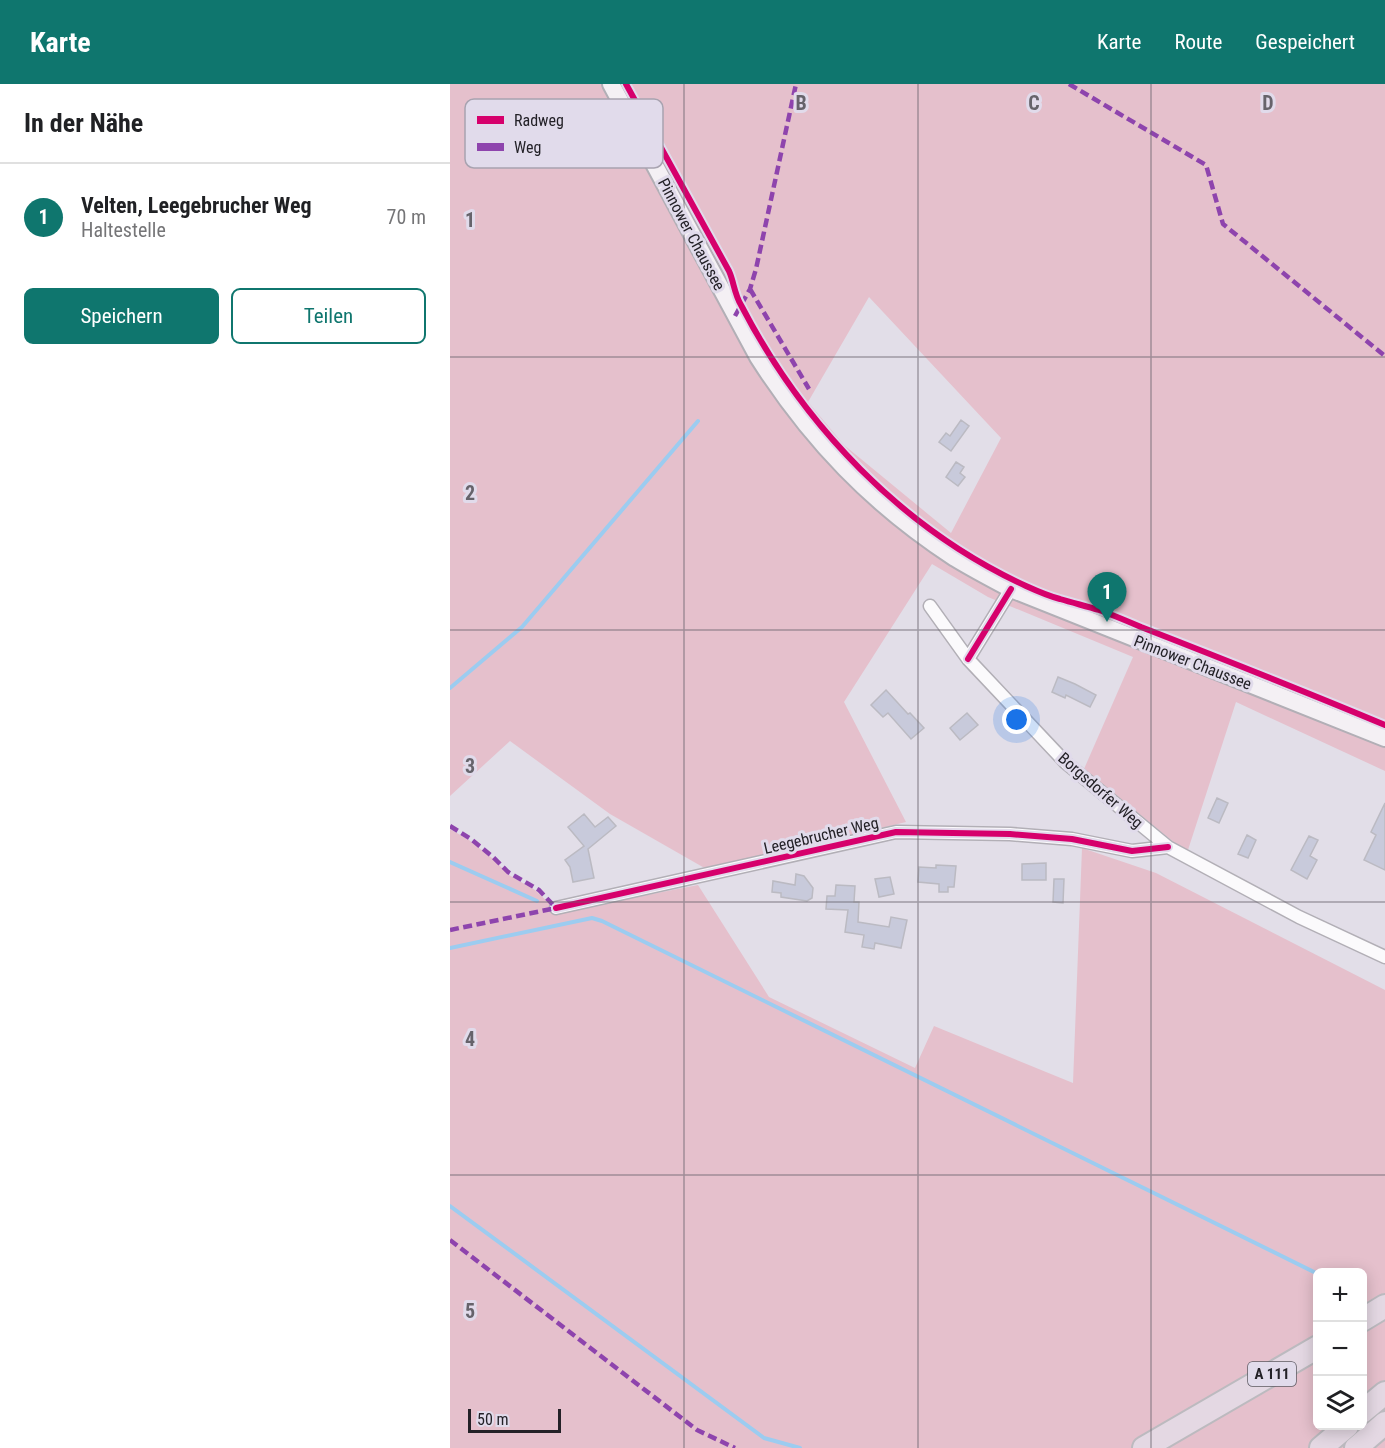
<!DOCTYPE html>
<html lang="de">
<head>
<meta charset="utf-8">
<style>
  :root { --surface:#fff; --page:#f6f6f6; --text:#202124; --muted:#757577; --line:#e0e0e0; --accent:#0f766e }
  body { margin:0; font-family:"Roboto Condensed",sans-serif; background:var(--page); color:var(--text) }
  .controls { position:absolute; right:18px; bottom:18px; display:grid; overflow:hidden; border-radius:9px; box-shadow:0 3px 15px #0003 }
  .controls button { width:54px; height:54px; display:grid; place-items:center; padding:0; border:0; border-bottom:2px solid var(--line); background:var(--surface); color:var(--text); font:30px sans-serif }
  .scale { position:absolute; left:18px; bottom:15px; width:93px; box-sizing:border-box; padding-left:6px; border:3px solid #232127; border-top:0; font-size:16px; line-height:21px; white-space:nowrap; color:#232127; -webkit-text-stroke:4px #e1dbeb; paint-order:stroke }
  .you { position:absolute; left:567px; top:636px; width:21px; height:21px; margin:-15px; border:4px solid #fff; border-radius:50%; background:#1a73e8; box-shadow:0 0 0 9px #1a73e833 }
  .badge { display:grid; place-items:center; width:39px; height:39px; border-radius:50%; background:var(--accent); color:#fff; font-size:20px; font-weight:700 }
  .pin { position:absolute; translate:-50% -50px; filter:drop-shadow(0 2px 3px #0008) }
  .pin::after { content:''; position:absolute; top:32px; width:21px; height:18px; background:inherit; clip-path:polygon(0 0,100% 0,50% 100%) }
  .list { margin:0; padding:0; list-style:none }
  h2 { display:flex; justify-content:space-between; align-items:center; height:78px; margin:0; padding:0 24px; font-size:26px }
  h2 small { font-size:20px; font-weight:400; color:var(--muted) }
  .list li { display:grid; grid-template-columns:39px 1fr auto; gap:18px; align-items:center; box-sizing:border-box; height:108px; padding:0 24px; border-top:2px solid var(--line) }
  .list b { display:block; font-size:22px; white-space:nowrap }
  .list p { margin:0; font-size:20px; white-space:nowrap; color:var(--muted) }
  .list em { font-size:20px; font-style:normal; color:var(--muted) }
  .actions { display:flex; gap:12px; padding:18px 24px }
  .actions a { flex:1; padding:14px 0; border:2px solid var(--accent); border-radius:9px; text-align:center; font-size:21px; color:var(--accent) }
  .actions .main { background:var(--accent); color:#fff }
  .icon { flex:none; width:33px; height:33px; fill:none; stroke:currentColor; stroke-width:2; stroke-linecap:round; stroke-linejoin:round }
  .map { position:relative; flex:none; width:935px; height:1364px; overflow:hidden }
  header { display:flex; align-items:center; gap:36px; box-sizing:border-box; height:84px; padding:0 30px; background:var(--accent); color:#fff }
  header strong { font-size:28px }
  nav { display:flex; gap:33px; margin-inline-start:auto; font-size:21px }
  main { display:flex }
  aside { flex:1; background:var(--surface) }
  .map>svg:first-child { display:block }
  .green { fill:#e5c0cc; fill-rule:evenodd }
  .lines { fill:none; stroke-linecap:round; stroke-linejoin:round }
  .stream { stroke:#9cccf0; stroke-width:4 }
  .building { fill:#c8cadb; stroke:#bbbac2; stroke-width:1.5 }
  .minor-casing { stroke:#b2afb6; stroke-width:15 }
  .secondary-casing { stroke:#b2afb6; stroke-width:20 }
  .motorway-casing { stroke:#bcbabf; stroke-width:26 }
  .minor { stroke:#fbfafc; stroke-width:12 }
  .secondary { stroke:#f4f0f4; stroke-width:16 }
  .motorway { stroke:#e4d8e3; stroke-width:22 }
  .quiet { stroke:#8e44ad; stroke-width:4.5; stroke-dasharray:9 4.5; stroke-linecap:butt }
  .cycleway-casing { stroke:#e1dbeb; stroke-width:10 }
  .cycleway { stroke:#d6006c; stroke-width:6 }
  .grid { fill:none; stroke:#66636b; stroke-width:1.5; stroke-opacity:0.55 }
  .labels { text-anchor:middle; stroke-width:6; stroke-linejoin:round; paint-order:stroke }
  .shield { fill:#e1dbeb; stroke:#5c5962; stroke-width:1.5 }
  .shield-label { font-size:15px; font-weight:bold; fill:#232127 }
  .street-label { font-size:16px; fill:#232127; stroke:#e1dbeb }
  .key { fill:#e1dbeb; stroke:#a8a3b0; stroke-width:1.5 }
  .key-label { font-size:16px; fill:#232127 }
  .grid-label { font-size:20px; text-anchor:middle; font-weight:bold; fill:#66636b; stroke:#e1dbeb; stroke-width:6; stroke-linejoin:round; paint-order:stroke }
</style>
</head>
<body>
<header>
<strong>Karte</strong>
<nav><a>Karte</a><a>Route</a><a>Gespeichert</a></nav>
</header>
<main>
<aside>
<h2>In der Nähe<small></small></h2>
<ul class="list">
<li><span class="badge">1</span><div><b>Velten, Leegebrucher Weg</b><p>Haltestelle</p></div><em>70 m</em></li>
</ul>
<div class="actions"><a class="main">Speichern</a><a>Teilen</a></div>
</aside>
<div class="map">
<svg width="935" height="1364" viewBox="0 0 935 1364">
  <rect width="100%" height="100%" fill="#e2dee8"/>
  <path class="green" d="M0,0H935V687L786,618L737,769L634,685L683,573L538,513L482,480L394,618L456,738L258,786L160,730L60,657L0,712ZM419,213L551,354L501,449L394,361L358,318Z
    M0,745L19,756L42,774L59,791L85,806L101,821L112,827L136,823L248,801L319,913L465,984L484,942L623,999L632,764L706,789L935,906V1364H0ZM868,1188H912V1342H868Z"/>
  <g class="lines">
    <path class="stream" d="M0,604L72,543L248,337
      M0,778L87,817
      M0,864L142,834L152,837L868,1190
      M0,1122L314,1354L350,1364"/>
  </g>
  <path class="building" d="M511,336L519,342L501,367L489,358L496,349L500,352Z
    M506,378L514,383L510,389L515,393L508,402L496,393Z
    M608,593L625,600L646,611L640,623L616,611L615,614L602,608Z
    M436,606L458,630L460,629L474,644L461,655L438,629L433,633L421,621Z
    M517,629L528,641L510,656L500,644Z
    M767,714L778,719L769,739L758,734Z
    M935,719V786L914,776L926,751L921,748Z
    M134,730L145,743L158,733L166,742L138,765L144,794L123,798L120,783L115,776L134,762L118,743Z
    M797,751L806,756L798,774L788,770Z
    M859,752L868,756L860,772L867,776L857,795L841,786Z
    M596,779V796H572V780Z
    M486,781L506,782L504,803H498V808H489V800L468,798L469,783L486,784Z
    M346,790L354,792L363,804L362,814L357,817L331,813V809L322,808L323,797L345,801Z
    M440,793L444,810L429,813L425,795Z
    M604,795H614L613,819L603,818Z
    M386,801L405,802L404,818H409L408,838L439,843L441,833L457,836L451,864L425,859L424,865L412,863L414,851L395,848L398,826L376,825L377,812H385Z"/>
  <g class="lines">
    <defs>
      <path id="minor" d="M480,522L518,575L616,679L718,763L849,833L935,873
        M518,575L561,505
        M106,824L446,748L560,750L622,755L682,767L718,763"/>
      <path id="secondary" d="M161,0L308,273C361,356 422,420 505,474C523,485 542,495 561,505L935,654"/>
      <path id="motorway" d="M912,1236L935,1222
        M912,1328L935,1309
        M694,1364L868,1263
        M871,1364L897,1342
        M906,1364L935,1339"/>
    </defs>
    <use href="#minor" class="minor-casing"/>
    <use href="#secondary" class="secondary-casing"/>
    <use href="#motorway" class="motorway-casing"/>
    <use href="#minor" class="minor"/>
    <use href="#secondary" class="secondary"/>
    <use href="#motorway" class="motorway"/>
    <path class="quiet" d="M619,0L756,81L773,140L935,272
      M300,205L359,305
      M285,232L300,205L306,185L346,0
      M0,742L21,755L43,773L58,788L89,806L106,824
      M0,846L106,824
      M0,1156L247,1346L285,1364"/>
    <defs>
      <path id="cycleway" d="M176,0L279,187C284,198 284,209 291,221C353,341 452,445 576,502C587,507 598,512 610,515C623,519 636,522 649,526C663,531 677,537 691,543C773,575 854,607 935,641
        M518,575L561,505
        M106,824L446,748L560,750L622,755L682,767L718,763"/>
    </defs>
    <use href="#cycleway" class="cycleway-casing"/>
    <use href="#cycleway" class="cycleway"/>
  </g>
  <path class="grid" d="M234,0V1364M468,0V1364M701,0V1364M0,273H935M0,546H935M0,818H935M0,1091H935"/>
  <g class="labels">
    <rect class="shield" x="798" y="1278" width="48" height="24" rx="4.5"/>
    <g class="shield-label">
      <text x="822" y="1295">A 111</text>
    </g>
    <g class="street-label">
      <text transform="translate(242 150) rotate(62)" y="6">Pinnower Chaussee</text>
      <text transform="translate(743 578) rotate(21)" y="6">Pinnower Chaussee</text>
      <text transform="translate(651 706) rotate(41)" y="6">Borgsdorfer Weg</text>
      <text transform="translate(371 751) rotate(-13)" y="6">Leegebrucher Weg</text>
    </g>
  </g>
  <rect x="15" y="15" width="198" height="69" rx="9" class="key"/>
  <rect x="27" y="32" width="27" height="8" fill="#d6006c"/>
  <rect x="27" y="59" width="27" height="8" fill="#8e44ad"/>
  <g class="key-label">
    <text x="64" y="42">Radweg</text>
    <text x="64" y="69">Weg</text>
  </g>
  <g class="grid-label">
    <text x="351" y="26">B</text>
    <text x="584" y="26">C</text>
    <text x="818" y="26">D</text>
    <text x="20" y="143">1</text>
    <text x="20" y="416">2</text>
    <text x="20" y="689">3</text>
    <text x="20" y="962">4</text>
    <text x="20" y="1234">5</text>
  </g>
</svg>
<div class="controls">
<button>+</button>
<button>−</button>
<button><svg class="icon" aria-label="layers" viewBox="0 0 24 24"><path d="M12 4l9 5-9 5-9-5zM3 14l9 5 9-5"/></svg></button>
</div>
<div class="scale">50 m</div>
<div class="you"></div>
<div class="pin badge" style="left:657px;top:538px">1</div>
</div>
</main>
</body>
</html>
